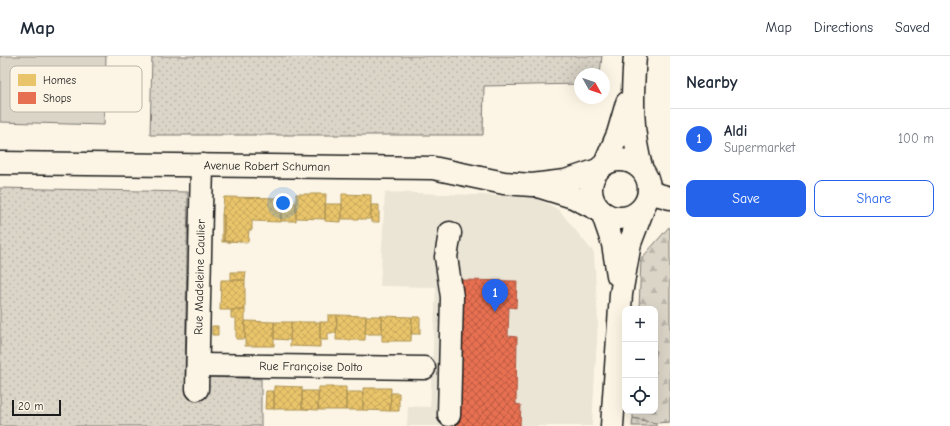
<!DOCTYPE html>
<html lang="en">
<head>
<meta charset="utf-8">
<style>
  :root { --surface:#fff; --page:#f6f6f7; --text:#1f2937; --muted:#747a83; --line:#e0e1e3; --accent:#2563eb }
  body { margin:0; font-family:"Comic Neue",sans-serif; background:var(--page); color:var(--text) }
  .controls { position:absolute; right:12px; bottom:12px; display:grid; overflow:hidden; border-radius:8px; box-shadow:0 4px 16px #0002 }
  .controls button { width:36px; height:36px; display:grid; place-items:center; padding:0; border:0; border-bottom:1px solid var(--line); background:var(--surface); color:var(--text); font:20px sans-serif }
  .compass { position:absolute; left:574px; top:12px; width:36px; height:36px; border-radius:50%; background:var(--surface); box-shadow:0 4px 16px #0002; rotate:130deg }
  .scale { position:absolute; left:12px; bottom:10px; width:49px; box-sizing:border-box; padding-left:4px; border:2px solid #1c1c1c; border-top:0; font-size:11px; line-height:14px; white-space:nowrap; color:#1c1c1c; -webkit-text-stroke:3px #fcf5e5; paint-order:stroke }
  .you { position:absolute; left:283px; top:147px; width:14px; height:14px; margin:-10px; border:3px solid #fff; border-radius:50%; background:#1a73e8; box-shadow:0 0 0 6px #1a73e833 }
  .badge { display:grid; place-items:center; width:26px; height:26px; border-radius:50%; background:var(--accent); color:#fff; font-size:13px; font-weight:700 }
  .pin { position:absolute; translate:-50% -33px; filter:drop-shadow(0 1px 2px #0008) }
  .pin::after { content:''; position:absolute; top:21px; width:14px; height:12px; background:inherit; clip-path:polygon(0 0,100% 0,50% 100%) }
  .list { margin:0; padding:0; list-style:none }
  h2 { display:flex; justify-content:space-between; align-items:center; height:52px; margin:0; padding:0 16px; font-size:17px }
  h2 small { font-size:13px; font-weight:400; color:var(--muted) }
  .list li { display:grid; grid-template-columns:26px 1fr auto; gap:12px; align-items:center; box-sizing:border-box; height:60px; padding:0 16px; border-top:1px solid var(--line) }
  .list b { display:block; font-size:15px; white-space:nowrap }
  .list p { margin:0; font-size:13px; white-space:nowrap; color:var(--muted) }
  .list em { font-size:13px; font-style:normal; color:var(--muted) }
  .actions { display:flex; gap:8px; padding:12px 16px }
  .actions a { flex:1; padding:9px 0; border:1px solid var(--accent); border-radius:8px; text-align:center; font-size:14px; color:var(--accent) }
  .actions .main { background:var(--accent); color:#fff }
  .icon { flex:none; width:22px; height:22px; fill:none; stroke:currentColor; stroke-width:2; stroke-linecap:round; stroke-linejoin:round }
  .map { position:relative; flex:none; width:670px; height:370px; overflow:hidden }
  header { display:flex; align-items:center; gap:24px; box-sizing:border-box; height:56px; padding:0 20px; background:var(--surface); border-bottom:1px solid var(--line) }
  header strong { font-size:19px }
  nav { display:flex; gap:22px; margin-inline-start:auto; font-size:14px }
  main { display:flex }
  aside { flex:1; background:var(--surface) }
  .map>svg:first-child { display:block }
  .built { fill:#ebe5d6 }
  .grass { fill:url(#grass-dots); stroke:#7c7872 }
  .forest { fill:url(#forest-firs); stroke:#7c7872 }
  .pitch { fill:#dbd5c8; stroke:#7c7872 }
  .homes { fill:url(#homes-cross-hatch); stroke:#ac9253 }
  .shops { fill:url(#shops-cross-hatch); stroke:#aa5641 }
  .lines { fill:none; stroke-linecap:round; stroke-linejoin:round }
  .minor-casing { stroke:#1c1c1c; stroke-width:25 }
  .major-casing { stroke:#1c1c1c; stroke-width:25 }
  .minor { stroke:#fcf5e5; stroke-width:22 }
  .major { stroke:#fcf5e5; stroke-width:22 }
  .labels { text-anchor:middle; stroke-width:4; stroke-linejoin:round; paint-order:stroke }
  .street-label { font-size:12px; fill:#1c1c1c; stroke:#fcf5e5 }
  .key { fill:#fcf5e5; stroke:#b9b4a9; stroke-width:1 }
  .key-label { font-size:11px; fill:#1c1c1c }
</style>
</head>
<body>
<header>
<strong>Map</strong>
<nav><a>Map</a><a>Directions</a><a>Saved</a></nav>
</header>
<main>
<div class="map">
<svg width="670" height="370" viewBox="0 0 670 370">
  <defs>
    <pattern id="grass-dots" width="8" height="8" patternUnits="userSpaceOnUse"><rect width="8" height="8" fill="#dbd5c8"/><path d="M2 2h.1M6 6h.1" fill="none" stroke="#bbb6ab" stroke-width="1.8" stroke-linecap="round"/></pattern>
    <pattern id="forest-firs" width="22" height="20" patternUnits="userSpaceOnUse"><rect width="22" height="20" fill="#dbd5c8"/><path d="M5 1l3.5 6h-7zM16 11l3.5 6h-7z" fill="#bbb6ab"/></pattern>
    <pattern id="homes-cross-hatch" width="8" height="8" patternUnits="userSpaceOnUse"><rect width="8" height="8" fill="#e9c46a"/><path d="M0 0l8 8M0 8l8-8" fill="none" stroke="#c7a85b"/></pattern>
    <pattern id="shops-cross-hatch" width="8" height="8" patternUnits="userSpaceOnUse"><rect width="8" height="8" fill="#e76f51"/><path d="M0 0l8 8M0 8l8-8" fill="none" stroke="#ba5a42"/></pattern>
  </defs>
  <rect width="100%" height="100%" fill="#fcf5e5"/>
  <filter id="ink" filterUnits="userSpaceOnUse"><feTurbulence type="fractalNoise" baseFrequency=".025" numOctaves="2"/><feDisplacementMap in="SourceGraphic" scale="8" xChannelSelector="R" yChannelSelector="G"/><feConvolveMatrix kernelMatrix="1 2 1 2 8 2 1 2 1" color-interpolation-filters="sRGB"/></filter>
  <g filter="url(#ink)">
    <path class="built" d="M385,136L535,141L559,154L594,197L598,266L592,370H407L408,350L430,351L436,231L380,230Z"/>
    <path class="grass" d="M152,0H602L600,18H580V28L484,30L483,79H150Z
      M0,132L188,136L185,320L261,323V370H0Z
      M633,362L656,367V370H632Z"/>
    <path class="forest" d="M669,171L670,174V366L656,367L633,362V355H655V253H639L641,203Z"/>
    <path class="pitch" d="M0,0H106L104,69L0,66Z"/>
    <path class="homes" d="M296,138H326L325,163L296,162Z
      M342,138L371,139V163H342Z
      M224,141L281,142V166L252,165V174H249L248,186L224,185V159H222Z
      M281,147H296V165H281Z
      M325,148H342L341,166L325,165Z
      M371,149H379V166H371Z
      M222,159H224V185L230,186H222Z
      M231,216H246L245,224H231Z
      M221,224H245V254H220Z
      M231,254H245V283H236V262H231Z
      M328,259H337L336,277H328V284H320V266H328Z
      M337,259L366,260L365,284H336Z
      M366,260H382V278H365Z
      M382,260L412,261L411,285H382Z
      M412,261H420V278H411Z
      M245,265L274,266V290H245Z
      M274,266H291L290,284L274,283Z
      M291,266H320V291L290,290Z
      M212,270H218V279H212Z
      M274,330L302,331V353H274Z
      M319,331H346V354H318Z
      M363,332H391L390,355L363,354Z
      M266,335H274V353H265Z
      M302,335H318V354L302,353Z
      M346,336H363V354H346Z
      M391,337H399V355H390Z"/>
    <path class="shops" d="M462,224L517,225L516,252L509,251L508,280L517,281L516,348L521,349L520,370H444L457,369Z"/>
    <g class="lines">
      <defs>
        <g id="minor">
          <path id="s1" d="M0,107L433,112L504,127L532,129L565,125L598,114"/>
          <path d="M541,131L573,141L597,153"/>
          <path d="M649,136L670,142"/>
          <path id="s2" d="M198,309L424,312"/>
          <path id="s3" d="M197,333L202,109"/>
          <path d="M449,359L452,241L446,201L450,177"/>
        </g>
        <path id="major" d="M635,0C632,38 631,78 642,114
          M591 133a29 29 0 1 1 58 0a29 29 0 1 1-58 0Z
          M605,108L618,78L627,47
          M602,156L613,188L618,219
          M612,370L621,238L630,187L644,150"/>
      </defs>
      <use href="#minor" class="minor-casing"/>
      <use href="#major" class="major-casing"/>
      <use href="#minor" class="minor"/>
      <use href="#major" class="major"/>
    </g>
  </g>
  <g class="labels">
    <g class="street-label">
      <text dy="4" stroke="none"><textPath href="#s1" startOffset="267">Avenue Robert Schuman</textPath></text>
      <text dy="4" stroke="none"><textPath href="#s3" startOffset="112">Rue Madeleine Caulier</textPath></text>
      <text dy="4" stroke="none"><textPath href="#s2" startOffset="113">Rue Françoise Dolto</textPath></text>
    </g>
  </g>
  <rect x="10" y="10" width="132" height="46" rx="6" class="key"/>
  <rect x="18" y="18" width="18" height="12" fill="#e9c46a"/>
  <rect x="18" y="36" width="18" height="12" fill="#e76f51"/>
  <g class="key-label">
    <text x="43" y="28">Homes</text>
    <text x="43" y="46">Shops</text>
  </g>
</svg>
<div class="controls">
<button>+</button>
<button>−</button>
<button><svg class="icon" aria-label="locate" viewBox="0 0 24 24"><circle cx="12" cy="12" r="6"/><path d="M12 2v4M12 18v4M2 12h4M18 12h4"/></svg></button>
</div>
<svg class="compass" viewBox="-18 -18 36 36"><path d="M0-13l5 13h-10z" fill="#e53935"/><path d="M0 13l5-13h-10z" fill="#747a83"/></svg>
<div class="scale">20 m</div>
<div class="you"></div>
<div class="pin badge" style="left:495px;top:256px">1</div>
</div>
<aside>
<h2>Nearby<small></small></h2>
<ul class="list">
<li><span class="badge">1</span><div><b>Aldi</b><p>Supermarket</p></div><em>100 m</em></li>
</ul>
<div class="actions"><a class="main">Save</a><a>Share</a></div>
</aside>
</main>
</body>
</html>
